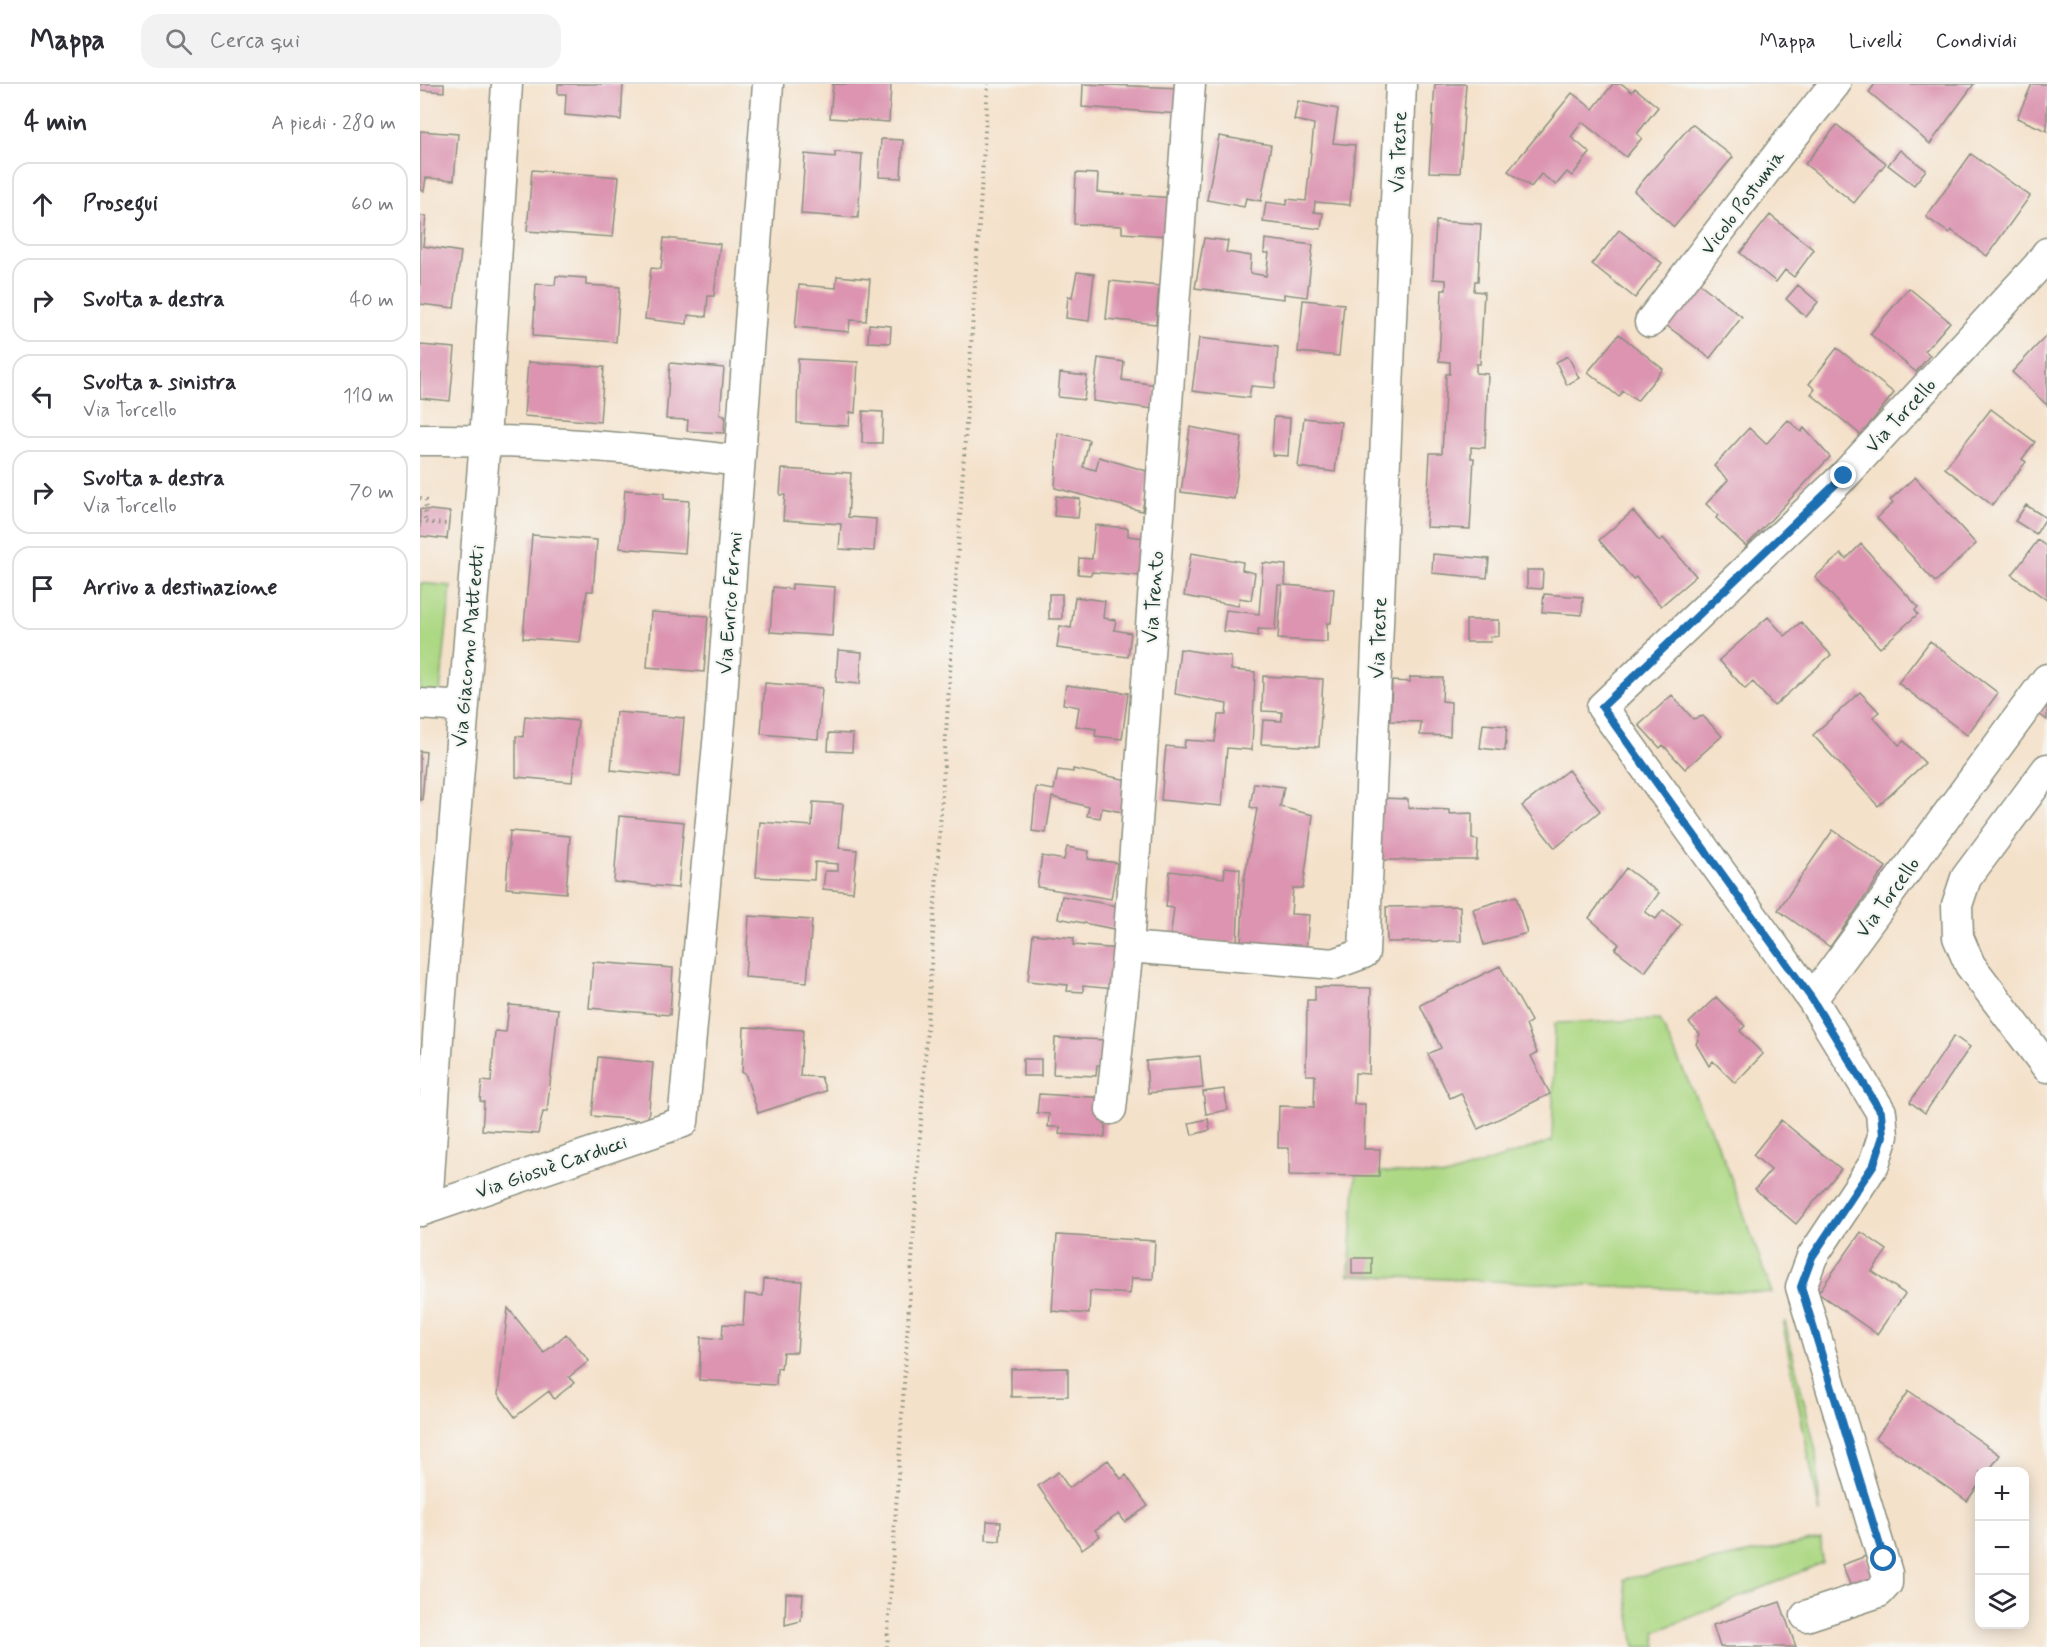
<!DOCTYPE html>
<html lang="it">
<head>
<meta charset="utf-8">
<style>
  :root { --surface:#fff; --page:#f2f2f3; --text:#2b2b33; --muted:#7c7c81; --line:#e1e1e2 }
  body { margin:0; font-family:Mynerve,sans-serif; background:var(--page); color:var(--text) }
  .controls { position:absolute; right:18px; bottom:18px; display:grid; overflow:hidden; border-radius:12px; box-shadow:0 3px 15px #0003 }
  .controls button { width:54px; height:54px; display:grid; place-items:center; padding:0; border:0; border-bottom:2px solid var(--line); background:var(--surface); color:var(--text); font:30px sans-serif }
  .stop { position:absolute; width:18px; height:18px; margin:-14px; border:4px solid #1f6fb2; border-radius:50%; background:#fff }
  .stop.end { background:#1f6fb2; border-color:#fff; box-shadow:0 2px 6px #0008 }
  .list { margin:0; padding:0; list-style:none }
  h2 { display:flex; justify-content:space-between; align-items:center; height:78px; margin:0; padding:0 24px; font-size:26px }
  h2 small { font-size:20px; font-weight:400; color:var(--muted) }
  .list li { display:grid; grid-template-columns:39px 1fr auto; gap:18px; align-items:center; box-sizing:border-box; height:84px; margin:0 12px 12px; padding:0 12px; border:2px solid var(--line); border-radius:18px }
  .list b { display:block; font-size:22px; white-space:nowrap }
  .list p { margin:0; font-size:20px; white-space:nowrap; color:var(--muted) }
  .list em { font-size:20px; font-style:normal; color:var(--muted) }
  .icon { flex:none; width:33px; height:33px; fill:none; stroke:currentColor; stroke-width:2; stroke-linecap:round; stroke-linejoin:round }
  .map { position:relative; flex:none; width:1627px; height:1563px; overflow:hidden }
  header { display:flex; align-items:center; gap:36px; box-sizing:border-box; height:84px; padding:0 30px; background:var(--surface); border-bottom:2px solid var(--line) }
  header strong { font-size:28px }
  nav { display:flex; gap:33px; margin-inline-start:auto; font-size:21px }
  .search { width:420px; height:54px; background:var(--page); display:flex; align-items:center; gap:15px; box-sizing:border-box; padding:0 21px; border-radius:18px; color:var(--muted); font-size:22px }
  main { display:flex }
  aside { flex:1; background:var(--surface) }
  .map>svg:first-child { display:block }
  .green { fill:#add884; stroke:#668a5c; stroke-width:1.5 }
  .building { fill:#dc94b0 }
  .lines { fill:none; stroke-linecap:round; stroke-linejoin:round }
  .minor-casing { stroke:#8a8f7f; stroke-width:33 }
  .path { stroke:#8a8f7f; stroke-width:4; stroke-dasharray:1.5 4.5; stroke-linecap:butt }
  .minor { stroke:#fff; stroke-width:30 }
  .route { stroke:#1f6fb2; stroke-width:8 }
  .labels { text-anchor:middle; stroke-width:4.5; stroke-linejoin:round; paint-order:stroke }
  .street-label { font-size:20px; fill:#1f3d34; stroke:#f6f6f2 }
</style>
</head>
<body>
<header>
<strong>Mappa</strong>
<div class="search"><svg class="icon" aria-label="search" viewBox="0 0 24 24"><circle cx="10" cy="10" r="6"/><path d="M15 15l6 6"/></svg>Cerca qui</div>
<nav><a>Mappa</a><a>Livelli</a><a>Condividi</a></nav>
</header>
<main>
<aside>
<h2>4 min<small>A piedi · 280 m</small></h2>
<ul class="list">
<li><svg class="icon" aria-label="ahead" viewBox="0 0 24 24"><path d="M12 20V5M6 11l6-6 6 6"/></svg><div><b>Prosegui</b></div><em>60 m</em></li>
<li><svg class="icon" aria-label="right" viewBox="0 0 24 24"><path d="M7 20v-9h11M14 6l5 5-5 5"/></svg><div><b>Svolta a destra</b></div><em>40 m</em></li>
<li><svg class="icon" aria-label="left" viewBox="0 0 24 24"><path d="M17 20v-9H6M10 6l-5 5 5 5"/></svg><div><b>Svolta a sinistra</b><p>Via Torcello</p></div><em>110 m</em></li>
<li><svg class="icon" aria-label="right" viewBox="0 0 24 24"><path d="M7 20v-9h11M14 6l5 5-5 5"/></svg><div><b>Svolta a destra</b><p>Via Torcello</p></div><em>70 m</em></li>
<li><svg class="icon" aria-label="arrive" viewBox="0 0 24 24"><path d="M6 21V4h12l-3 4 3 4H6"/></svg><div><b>Arrivo a destinazione</b></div></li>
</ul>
</aside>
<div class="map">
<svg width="1627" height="1563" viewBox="0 0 1627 1563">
  <rect width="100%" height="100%" fill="#f6f6f2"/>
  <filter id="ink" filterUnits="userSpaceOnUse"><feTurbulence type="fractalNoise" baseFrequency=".0167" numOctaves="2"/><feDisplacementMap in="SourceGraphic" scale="12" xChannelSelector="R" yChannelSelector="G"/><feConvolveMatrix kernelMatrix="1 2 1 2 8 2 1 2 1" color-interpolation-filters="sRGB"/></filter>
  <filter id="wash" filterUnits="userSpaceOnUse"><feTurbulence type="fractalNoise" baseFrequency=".008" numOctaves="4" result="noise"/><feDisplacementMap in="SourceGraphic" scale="24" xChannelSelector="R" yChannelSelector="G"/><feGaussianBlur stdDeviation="1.35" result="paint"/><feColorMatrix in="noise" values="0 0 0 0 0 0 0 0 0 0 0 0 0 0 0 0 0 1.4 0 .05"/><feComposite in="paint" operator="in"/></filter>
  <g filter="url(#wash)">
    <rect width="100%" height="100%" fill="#f4e1ca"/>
    <path class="green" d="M0,499L31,502L20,609L0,608Z
      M1240,936L1305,1077L1352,1209L929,1191L936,1086L1026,1092L1132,1057L1135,939Z
      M1365,1238L1396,1367L1400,1430L1363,1241Z
      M1401,1455L1402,1479L1235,1548L1237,1563H1215L1204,1495Z"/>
    <g id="blocks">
      <path class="building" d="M0,0H24V8L0,6Z
        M138,0H203L201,36L145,31L146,10H138Z
        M413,0H471L469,38L410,34Z
        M663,0L761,4L759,30L662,23Z
        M1015,0H1046L1040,89L1009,88Z
        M1193,0H1202L1212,8L1215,4L1238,23L1217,50L1222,54L1206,73L1162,38L1151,53L1170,69L1152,92L1147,88L1136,101L1121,90L1111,103L1088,87L1152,9L1173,25Z
        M1455,0H1554L1510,60L1449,8Z
        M1612,0H1627V47L1597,34Z
        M878,17L918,25L913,59L935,61L930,121L895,118L894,128L903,129L901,145L843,138L846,118L867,121V115L886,117L894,40L874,36Z
        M1272,40L1313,73L1254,143L1214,107Z
        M1417,41L1466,79L1434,119L1385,80Z
        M0,47L38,50L34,96L6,94L4,107L0,106Z
        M799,52L851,61L841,117L826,114L824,123L787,116Z
        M461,55L483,56L481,94L459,93Z
        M1480,66L1506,86L1494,101L1468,81Z
        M415,68L442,70L438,134L381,130L385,70L415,73Z
        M1551,70L1610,112L1567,172L1531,146L1529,149L1506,133Z
        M112,86L199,93L193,153L107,147Z
        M656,89L678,90L677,108L753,114L751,152L702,149V142L654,140Z
        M1350,131L1394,166L1374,193L1365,186L1356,198L1320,169Z
        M0,132H6L3,162L41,168L34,224L0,220Z
        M1016,137L1061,140L1058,197H1055L1054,207L1064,208L1060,280H1056V289L1068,290L1065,364L1051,363V374H1054L1050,445L1006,443L1010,369H1022L1026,290H1030V278L1019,277L1022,206H1026V196L1013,195Z
        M1199,146L1242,179L1215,214L1172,180Z
        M244,154L300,160L294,212H288L286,233L268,231L267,240L225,235L231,184L241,185Z
        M784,154L808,157L806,168L831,172L830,189L846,192L849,169H844L845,155L893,161L887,213L864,210V215L775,204Z
        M657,188L674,190L669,237L646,234L648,212L652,213Z
        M136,192L166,194V201L200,203L196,258L113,252L116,200L135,201Z
        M417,192L450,195L446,237L430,236L429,248L375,243L379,201L416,204Z
        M690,197L739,202L736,240L686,235Z
        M1279,199L1322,233L1290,274L1246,241Z
        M1378,201L1398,218L1386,233L1366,215Z
        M1489,204L1530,238L1505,267L1510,271L1496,288L1450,250Z
        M883,216L924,220L919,272L878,268Z
        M449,240L471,242L470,259L448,258Z
        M1199,250L1243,285L1217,317L1203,307L1199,313L1168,288Z
        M1627,251V321L1592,288Z
        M779,254L858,263L855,304L831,302L829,314L772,307Z
        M0,261L35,264L30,317L0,314Z
        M1417,264L1474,309L1441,351L1391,310L1395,305L1389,300Z
        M1148,272L1159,294L1147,301L1136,278Z
        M678,274L704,278L702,296L737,301L734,325L673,317Z
        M378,275L438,278L435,329L430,328L429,342L377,339Z
        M108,278L184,283L180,338L104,332Z
        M250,279L304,284L300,331L305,332L304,349L267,347L268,336L246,335Z
        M640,289L667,292L664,316L638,313Z
        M1571,325L1615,358L1602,375L1606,378L1572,421L1525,384Z
        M443,327L463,328L462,359H442Z
        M854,333L870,334L868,372L852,371Z
        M884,334L921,338L915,388L878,383Z
        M1368,336L1381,348L1384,344L1410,373L1326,462L1296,434L1298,431L1286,420L1308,396L1294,382L1329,344L1346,360Z
        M770,343L822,353L814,415L761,408Z
        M638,349L669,356L663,383L676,386L679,373L730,388L722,427L635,404Z
        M362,385L431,389L428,433L456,435L454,467L419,465L421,440L363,436L365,411H360Z
        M1495,393L1556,460L1515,498L1457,434L1473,419L1470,416Z
        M205,406L244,409V415L269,417L265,469L200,464Z
        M636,412L660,415L658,434L634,432Z
        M1606,421L1626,434L1616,450L1595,437Z
        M0,425L30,428L27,455L0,452Z
        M1213,427L1239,457L1243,454L1276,492L1241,522L1216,493L1213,495L1179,456Z
        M675,441L708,444V452L725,454L722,492L672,488L671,491L658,490L659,474L672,475Z
        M112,451L177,456L173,507H167L160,558L103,554Z
        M1618,456L1627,463V516L1592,491Z
        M1441,460L1498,523L1495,526L1498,530L1460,564L1395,493L1421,470L1426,475Z
        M771,469L823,478L822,486L835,489L831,516L820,514L818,522L764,512Z
        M1013,470L1069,475L1067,494L1012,489Z
        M843,479L866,481L865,501L914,505L911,539H907V558L858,555L862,501H858L855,546L838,545V552L803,547L806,526L839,530Z
        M1107,486H1123L1122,505L1107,504Z
        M372,500L415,503L412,552L350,548L353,503L372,505Z
        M629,510H642V535H629Z
        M1124,510L1163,513L1162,531L1122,528Z
        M655,513L685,517L683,534L696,536L694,546L711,549L708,573L637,564L640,542L651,544Z
        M231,528L288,532L284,588L227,583Z
        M1348,533L1365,552L1381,538L1411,571L1354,622L1333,598L1325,605L1299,576Z
        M1046,536H1079V552L1070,553L1071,558H1046Z
        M1510,557L1578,609L1547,651L1478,599Z
        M760,565L811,573V586L835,588L832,666L807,664L802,722L741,716L746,662L764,664L765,656L795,658L798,631H806L807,620L755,610Z
        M418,566L442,568L440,600L416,598Z
        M843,592L903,595L899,663L841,660L843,636L862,637V628L842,627Z
        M990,593L1023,594L1022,617L1031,618L1030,652L1000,651L1001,638L970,637L972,597L990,598Z
        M345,599L402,604L398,655L341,650Z
        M646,601L708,609L702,655L675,652L676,645L656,642L659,623L643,620Z
        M1440,608L1459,628L1453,633L1479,661L1484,657L1505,679L1458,722L1393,651Z
        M1252,611L1273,635L1283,632L1302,652L1265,685L1243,661L1240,664L1219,641Z
        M1627,619V636L1619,630Z
        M196,628L264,634L259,693L191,686Z
        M105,632L158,637L152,698L96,693V652L103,653Z
        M1063,640L1087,642L1085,667L1060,664Z
        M409,649L433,650L432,668L408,667Z
        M0,667L6,668L2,716H0Z
        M653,685L708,696L702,728L682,724L680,734L667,732L669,723L632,713L626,749L612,747L616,703L634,706L638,686L653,688Z
        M1148,686L1180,727L1135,764L1102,722Z
        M834,699L864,703L860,723L893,731L883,804H873L871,830L889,831L886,867L821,861L824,796L837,725L830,723Z
        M960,714L988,715V724L1029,726V730L1052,729V755L1058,756L1057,776H959Z
        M393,718L423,720L419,764L437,766L433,808L403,805L405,787H418V780L395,778L394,796L336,793L340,738L392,742Z
        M199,732L264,738L258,804L194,798Z
        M1413,746L1466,783L1410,863L1358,826Z
        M90,747L150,752L146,809L86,804Z
        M647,763L669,767L668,775L697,779L691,815L617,803L622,772L644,776Z
        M805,783L820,785L817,860L750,856L754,824L746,823L750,787L804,794Z
        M1206,784L1239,809L1225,828L1236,835L1243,826L1261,840L1225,888L1195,865L1199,860L1169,834Z
        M642,812L698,822L694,845L638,834Z
        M1096,812L1107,849L1064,861L1053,825Z
        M1040,822L1041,857L967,858L966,823Z
        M329,832L392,836L387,898L325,893Z
        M613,850L654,854L653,861L699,865L695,905L663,902V908L647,907L648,901L608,897Z
        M173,878L253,884L250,931L169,924Z
        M1080,882L1111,937L1106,941L1117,969L1111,972L1130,1010L1058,1045L1041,1009L1030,1014L1008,970L1021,964L1000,921Z
        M895,903L951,904L949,990L935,989L934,1020H945L944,1065H960L959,1092L869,1091V1064H858L859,1022L894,1023L895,991H886L887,916H895Z
        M1296,913L1325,942L1320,947L1343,970L1315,999L1293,977L1289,982L1276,960L1280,950L1269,939Z
        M89,921L138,925L127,1028H123L118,1050L62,1046L64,1018L60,1017L62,997L71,998L75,947L86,948Z
        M324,943L383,946L380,992L401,993L406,1007L338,1029L325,989H322Z
        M1534,952L1550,963L1505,1029L1490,1018Z
        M635,954L689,956L687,981H677L676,992L633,990Z
        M780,972L783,1004L728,1009L726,977Z
        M178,973L233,979L228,1037L172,1032Z
        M603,975H621V992H603Z
        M804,1005L808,1026L786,1030L783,1008Z
        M619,1010L687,1014L685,1053L639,1050L640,1043H628L629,1030L617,1029Z
        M788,1035L790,1046L772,1051L769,1039Z
        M1361,1036L1421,1085L1376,1140L1335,1105L1351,1086L1333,1071Z
        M1441,1148L1467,1166L1452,1187L1485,1210L1457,1250L1398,1209Z
        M637,1151L735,1157L733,1195L712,1194L710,1210L670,1207L669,1230L632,1227Z
        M932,1174H952V1190H932Z
        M344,1195L382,1197L377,1268H363L361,1285L357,1284L356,1301L279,1296L281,1253L302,1255L303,1240L323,1241L325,1210L343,1212Z
        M88,1224L124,1269L146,1250L169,1277L149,1293L154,1299L134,1315L129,1307L95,1333L78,1310Z
        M648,1284V1312L591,1313V1285Z
        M1489,1307L1580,1371L1568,1388H1560V1399L1547,1417L1456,1354Z
        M688,1376L701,1395L706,1391L728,1422L705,1438L699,1430L675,1446L680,1452L662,1465L618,1402L638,1388L649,1404Z
        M567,1437L581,1438L580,1457L566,1456Z
        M1446,1472L1456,1495L1432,1505L1422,1481Z
        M366,1509L383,1510L381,1537L365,1541Z
        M1360,1518L1376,1563H1300L1293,1541Z"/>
    </g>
  </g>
  <g filter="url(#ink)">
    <use href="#blocks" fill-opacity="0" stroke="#8a8f7f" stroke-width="1.5"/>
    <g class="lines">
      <defs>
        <path id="minor" d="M1627,169L1618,182L1424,392L1182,623L1392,915L1627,595
          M1230,238L1360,68L1415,0
          M0,356C106,355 213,363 319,377
          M0,620L43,623
          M1627,685L1546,794L1537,821L1538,853L1550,881L1627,983
          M708,863L914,880L944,869L981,0
          M691,1025L708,863L770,0
          M7,1124L20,923L65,356L87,0
          M0,1127L263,1038L300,638L348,0
          M1386,1532L1459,1508L1467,1499V1489L1381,1203L1392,1173L1454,1080L1463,1052L1461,1028L1392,915"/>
      </defs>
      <use href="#minor" class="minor-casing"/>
      <path class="path" d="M0,414L6,416L5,438
        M0,438L27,440
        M467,1563L568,0"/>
      <use href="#minor" class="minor"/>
    </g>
  </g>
  <g class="lines" filter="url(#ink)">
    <path class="route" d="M1424,392L1182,623L1392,915L1461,1028L1463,1052L1454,1080L1392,1173L1381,1203L1464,1475"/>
  </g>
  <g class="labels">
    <g class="street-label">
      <text transform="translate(978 68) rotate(-88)" y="7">Via Treste</text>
      <text transform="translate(1322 118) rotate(-53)" y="7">Vicolo Postumia</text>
      <text transform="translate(1480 331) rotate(-47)" y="7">Via Torcello</text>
      <text transform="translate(733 513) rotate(-86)" y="7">Via Trento</text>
      <text transform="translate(309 519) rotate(-86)" y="7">Via Enrico Fermi</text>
      <text transform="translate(958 554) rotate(-88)" y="7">Via Treste</text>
      <text transform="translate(48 562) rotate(-85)" y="7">Via Giacomo Matteotti</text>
      <text transform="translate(1467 813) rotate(-54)" y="7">Via Torcello</text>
      <text transform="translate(131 1082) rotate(-19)" y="7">Via Giosuè Carducci</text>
    </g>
  </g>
</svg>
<div class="controls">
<button>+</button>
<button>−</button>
<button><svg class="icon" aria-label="layers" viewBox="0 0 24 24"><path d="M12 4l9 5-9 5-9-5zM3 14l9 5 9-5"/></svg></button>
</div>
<div class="stop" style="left:1464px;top:1475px"></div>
<div class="stop end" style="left:1424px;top:392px"></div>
</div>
</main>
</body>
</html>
